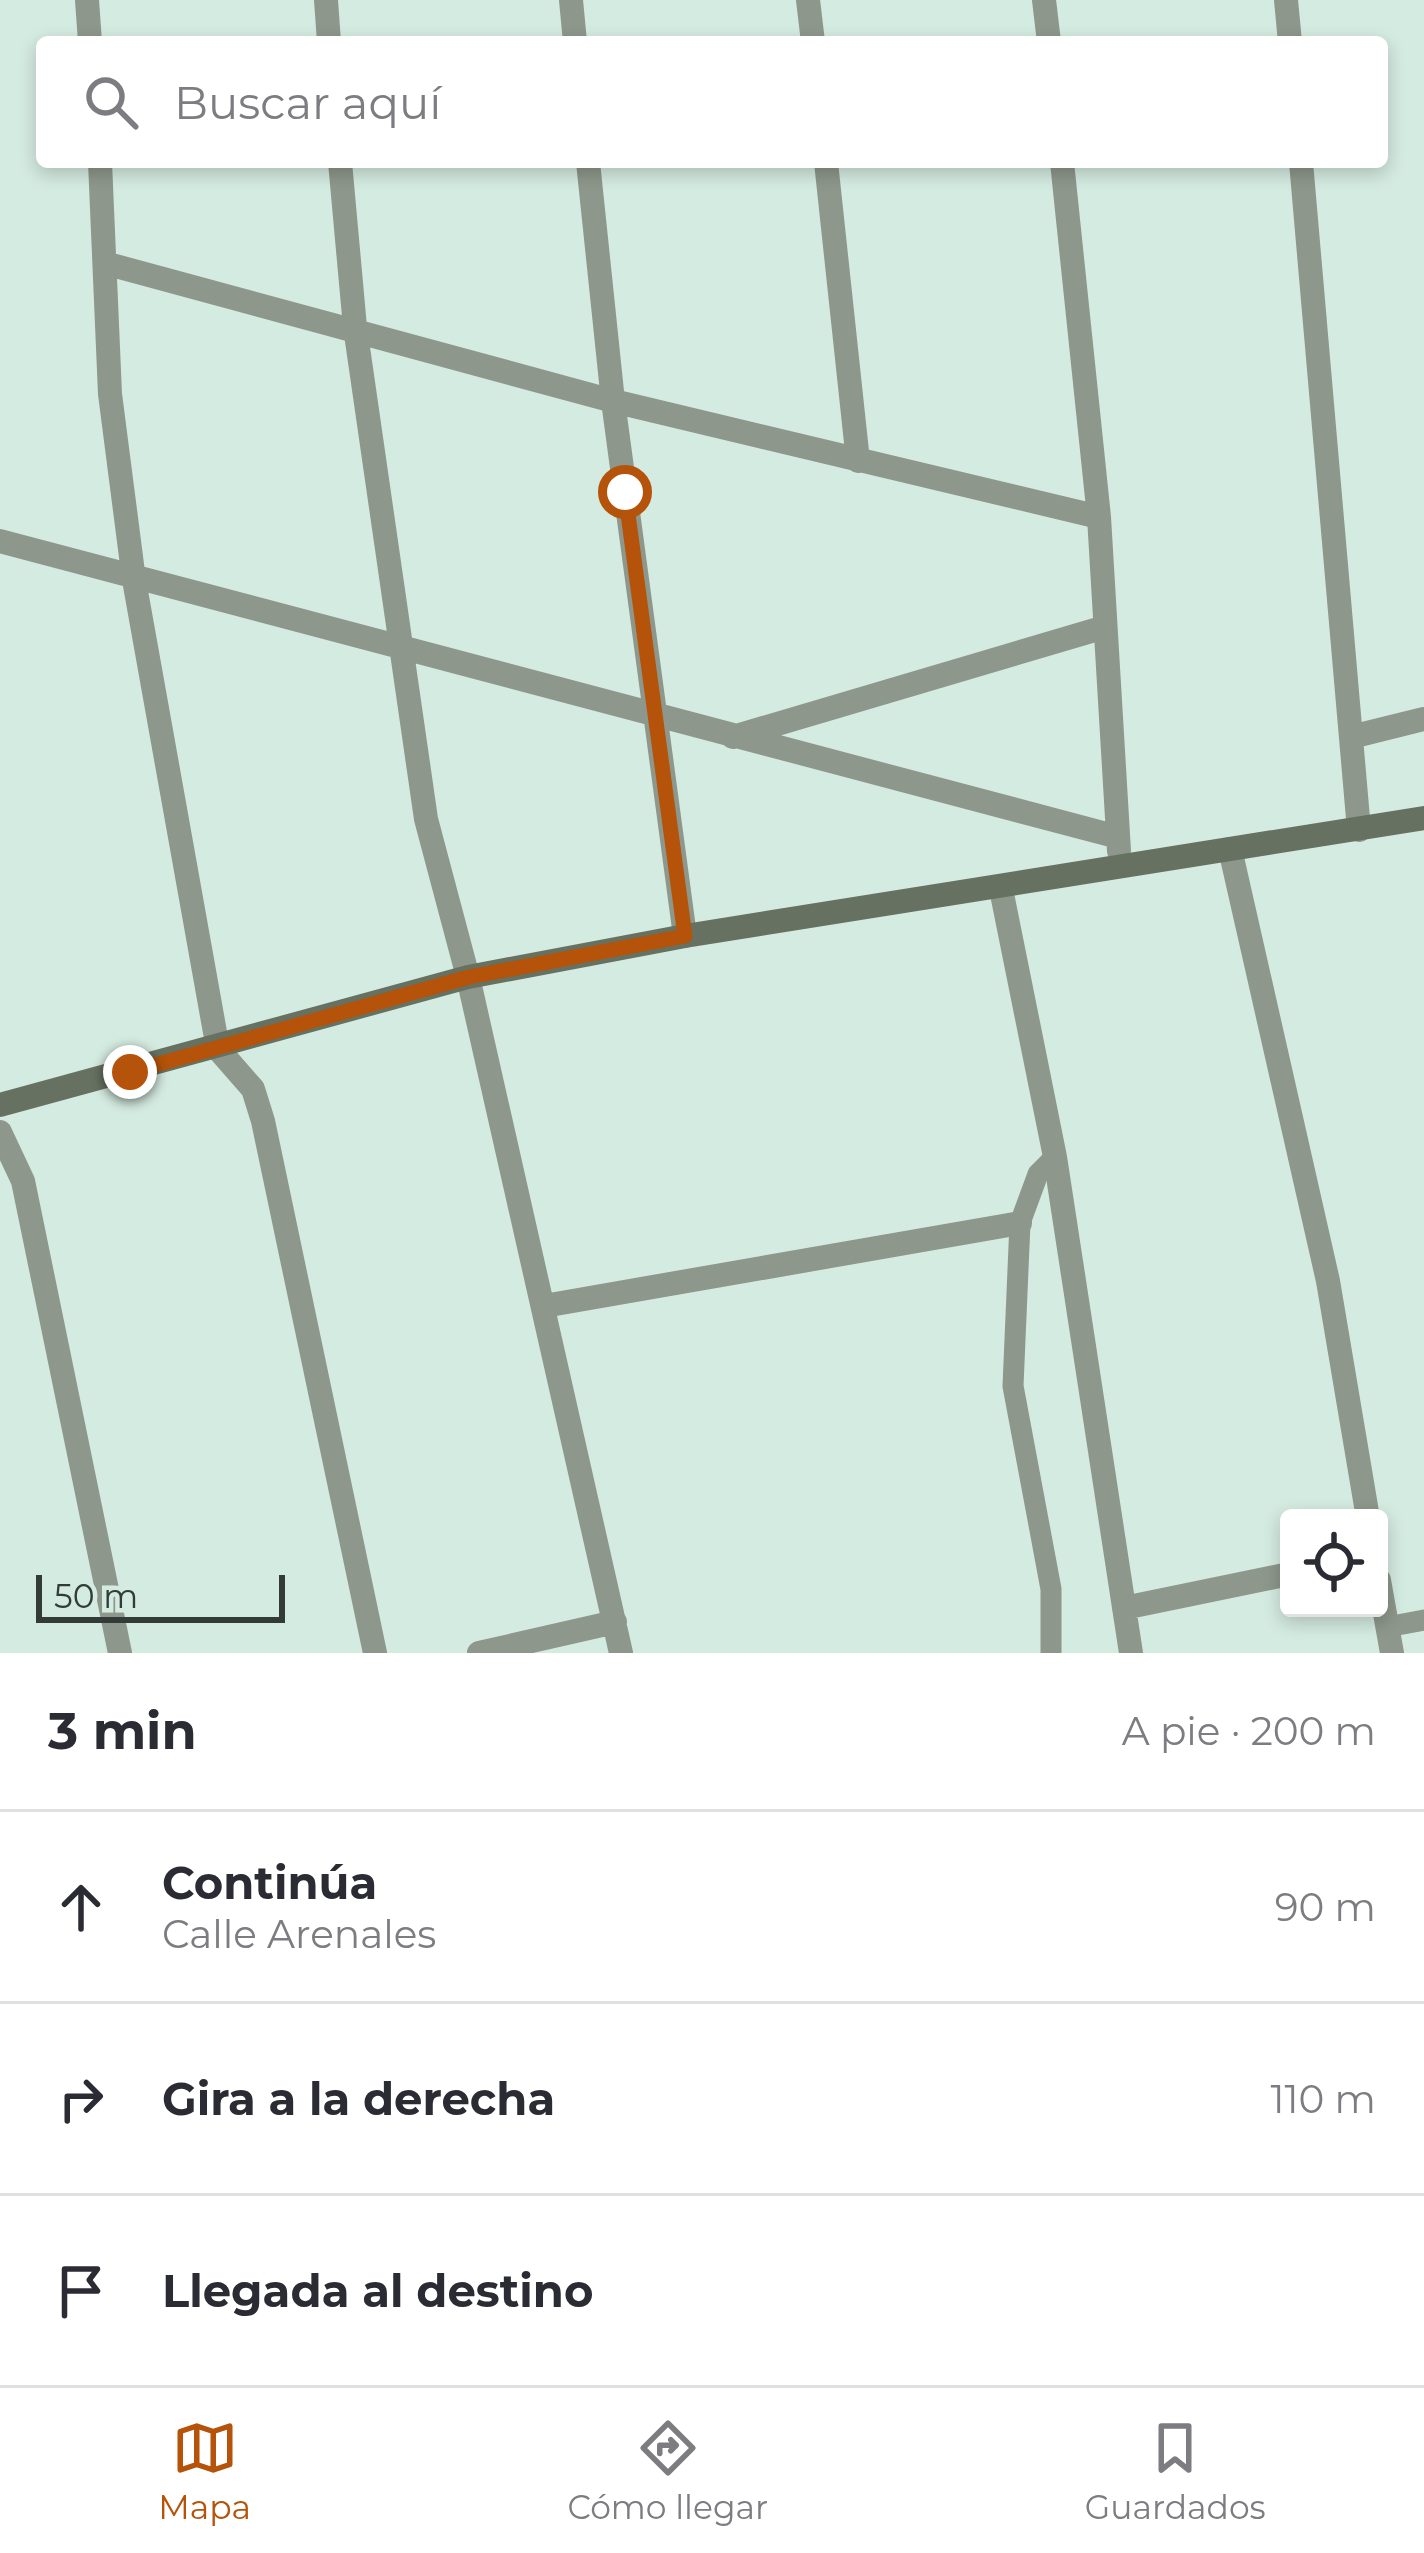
<!DOCTYPE html>
<html lang="es">
<head>
<meta charset="utf-8">
<style>
  :root { --surface:#fff; --page:#f2f2f3; --text:#2b2b33; --muted:#7c7c81; --line:#e1e1e2; --accent:#b45309 }
  body { margin:0; font-family:Montserrat,sans-serif; background:var(--page); color:var(--text) }
  .controls { position:absolute; right:36px; bottom:36px; display:grid; overflow:hidden; border-radius:12px; box-shadow:0 6px 18px #0003 }
  .controls button { width:108px; height:108px; display:grid; place-items:center; padding:0; border:0; border-bottom:3px solid var(--line); background:var(--surface); color:var(--text); font:60px sans-serif }
  .scale { position:absolute; left:36px; bottom:30px; width:249px; box-sizing:border-box; padding-left:12px; border:6px solid #323b37; border-top:0; font-size:33px; line-height:42px; white-space:nowrap; color:#323b37; -webkit-text-stroke:9px #d4ebe1; paint-order:stroke }
  .stop { position:absolute; width:36px; height:36px; margin:-27px; border:9px solid #b45309; border-radius:50%; background:#fff }
  .stop.end { background:#b45309; border-color:#fff; box-shadow:0 3px 12px #0008 }
  .list { margin:0; padding:0; list-style:none }
  h2 { display:flex; justify-content:space-between; align-items:center; height:156px; margin:0; padding:0 48px; font-size:51px }
  h2 small { font-size:39px; font-weight:400; color:var(--muted) }
  .list li { display:grid; grid-template-columns:78px 1fr auto; gap:36px; align-items:center; box-sizing:border-box; height:192px; padding:0 48px; border-top:3px solid var(--line) }
  .list b { display:block; font-size:45px; white-space:nowrap }
  .list p { margin:0; font-size:39px; white-space:nowrap; color:var(--muted) }
  .list em { font-size:39px; font-style:normal; color:var(--muted) }
  .icon { flex:none; width:66px; height:66px; fill:none; stroke:currentColor; stroke-width:2; stroke-linecap:round; stroke-linejoin:round }
  .map { position:relative; flex:none; width:1424px; height:1653px; overflow:hidden }
  .search { position:absolute; background:var(--surface); box-shadow:0 6px 18px #0003; left:36px; right:36px; top:36px; height:132px; display:flex; align-items:center; gap:30px; box-sizing:border-box; padding:0 42px; border-radius:12px; color:var(--muted); font-size:45px }
  .sheet { height:732px; background:var(--surface) }
  nav { display:flex; justify-content:space-around; align-items:center; box-sizing:border-box; height:168px; border-top:3px solid var(--line); background:var(--surface); font-size:33px; color:var(--muted) }
  nav a { display:grid; justify-items:center; gap:6px }
  nav .on { color:var(--accent) }
  .map>svg:first-child { display:block }
  .lines { fill:none; stroke-linecap:round; stroke-linejoin:round }
  .lane { stroke:#8e978b; stroke-width:21 }
  .street { stroke:#8e978b; stroke-width:24 }
  .secondary { stroke:#667161; stroke-width:24 }
  .route { stroke:#b45309; stroke-width:15 }
</style>
</head>
<body>
<div class="map">
<svg width="1424" height="1653" viewBox="0 0 1424 1653">
  <rect width="100%" height="100%" fill="#d4ebe1"/>
  <g class="lines">
    <path class="lane" d="M1387,1627L1424,1620
      M1051,1653V1589L1013,1386L1020,1223L1038,1174L1055,1157"/>
    <path class="street" d="M87,0L90,42
      M326,0L329,42
      M571,0L575,42
      M808,0L813,42
      M1044,0L1049,42
      M1286,0L1290,42
      M100,162L110,394L134,580L218,1049L253,1089L263,1121L375,1653
      M340,162L355,327L426,819L468,977L621,1653
      M588,162L613,401L685,936
      M826,162L858,461
      M1062,162L1099,517L1119,851
      M1301,162L1359,830
      M108,264L613,401L1099,517
      M0,541L1118,837
      M733,737L1105,627
      M1351,737L1424,719
      M1230,849L1328,1281L1368,1518
      M1001,889L1055,1157L1131,1653
      M0,1132L23,1181L120,1653
      M544,1306L1020,1223
      M1379,1580L1392,1653
      M1124,1608L1289,1574
      M479,1653L615,1622"/>
    <path class="secondary" d="M0,1105L468,977L685,936L1424,818"/>
  </g>
  <g class="lines">
    <path class="route" d="M130,1072L469,977L685,936L625,492"/>
  </g>
</svg>
<div class="controls">
<button><svg class="icon" aria-label="locate" viewBox="0 0 24 24"><circle cx="12" cy="12" r="6"/><path d="M12 2v4M12 18v4M2 12h4M18 12h4"/></svg></button>
</div>
<div class="scale">50 m</div>
<div class="stop" style="left:625px;top:492px"></div>
<div class="stop end" style="left:130px;top:1072px"></div>
<div class="search"><svg class="icon" aria-label="search" viewBox="0 0 24 24"><circle cx="10" cy="10" r="6"/><path d="M15 15l6 6"/></svg>Buscar aquí</div>
</div>
<section class="sheet">
<h2>3 min<small>A pie · 200 m</small></h2>
<ul class="list">
<li><svg class="icon" aria-label="ahead" viewBox="0 0 24 24"><path d="M12 20V5M6 11l6-6 6 6"/></svg><div><b>Continúa</b><p>Calle Arenales</p></div><em>90 m</em></li>
<li><svg class="icon" aria-label="right" viewBox="0 0 24 24"><path d="M7 20v-9h11M14 6l5 5-5 5"/></svg><div><b>Gira a la derecha</b></div><em>110 m</em></li>
<li><svg class="icon" aria-label="arrive" viewBox="0 0 24 24"><path d="M6 21V4h12l-3 4 3 4H6"/></svg><div><b>Llegada al destino</b></div></li>
</ul>
</section>
<nav>
<a class="on"><svg class="icon" aria-label="map" viewBox="0 0 24 24"><path d="M3 6l6-2 6 2 6-2v14l-6 2-6-2-6 2zM9 4v14M15 6v14"/></svg>Mapa</a>
<a><svg class="icon" aria-label="directions" viewBox="0 0 24 24"><path d="M12 3l9 9-9 9-9-9zM9 14v-3h6M13 9l2 2-2 2"/></svg>Cómo llegar</a>
<a><svg class="icon" aria-label="saved" viewBox="0 0 24 24"><path d="M7 4h10v16l-5-4-5 4z"/></svg>Guardados</a>
</nav>
</body>
</html>
